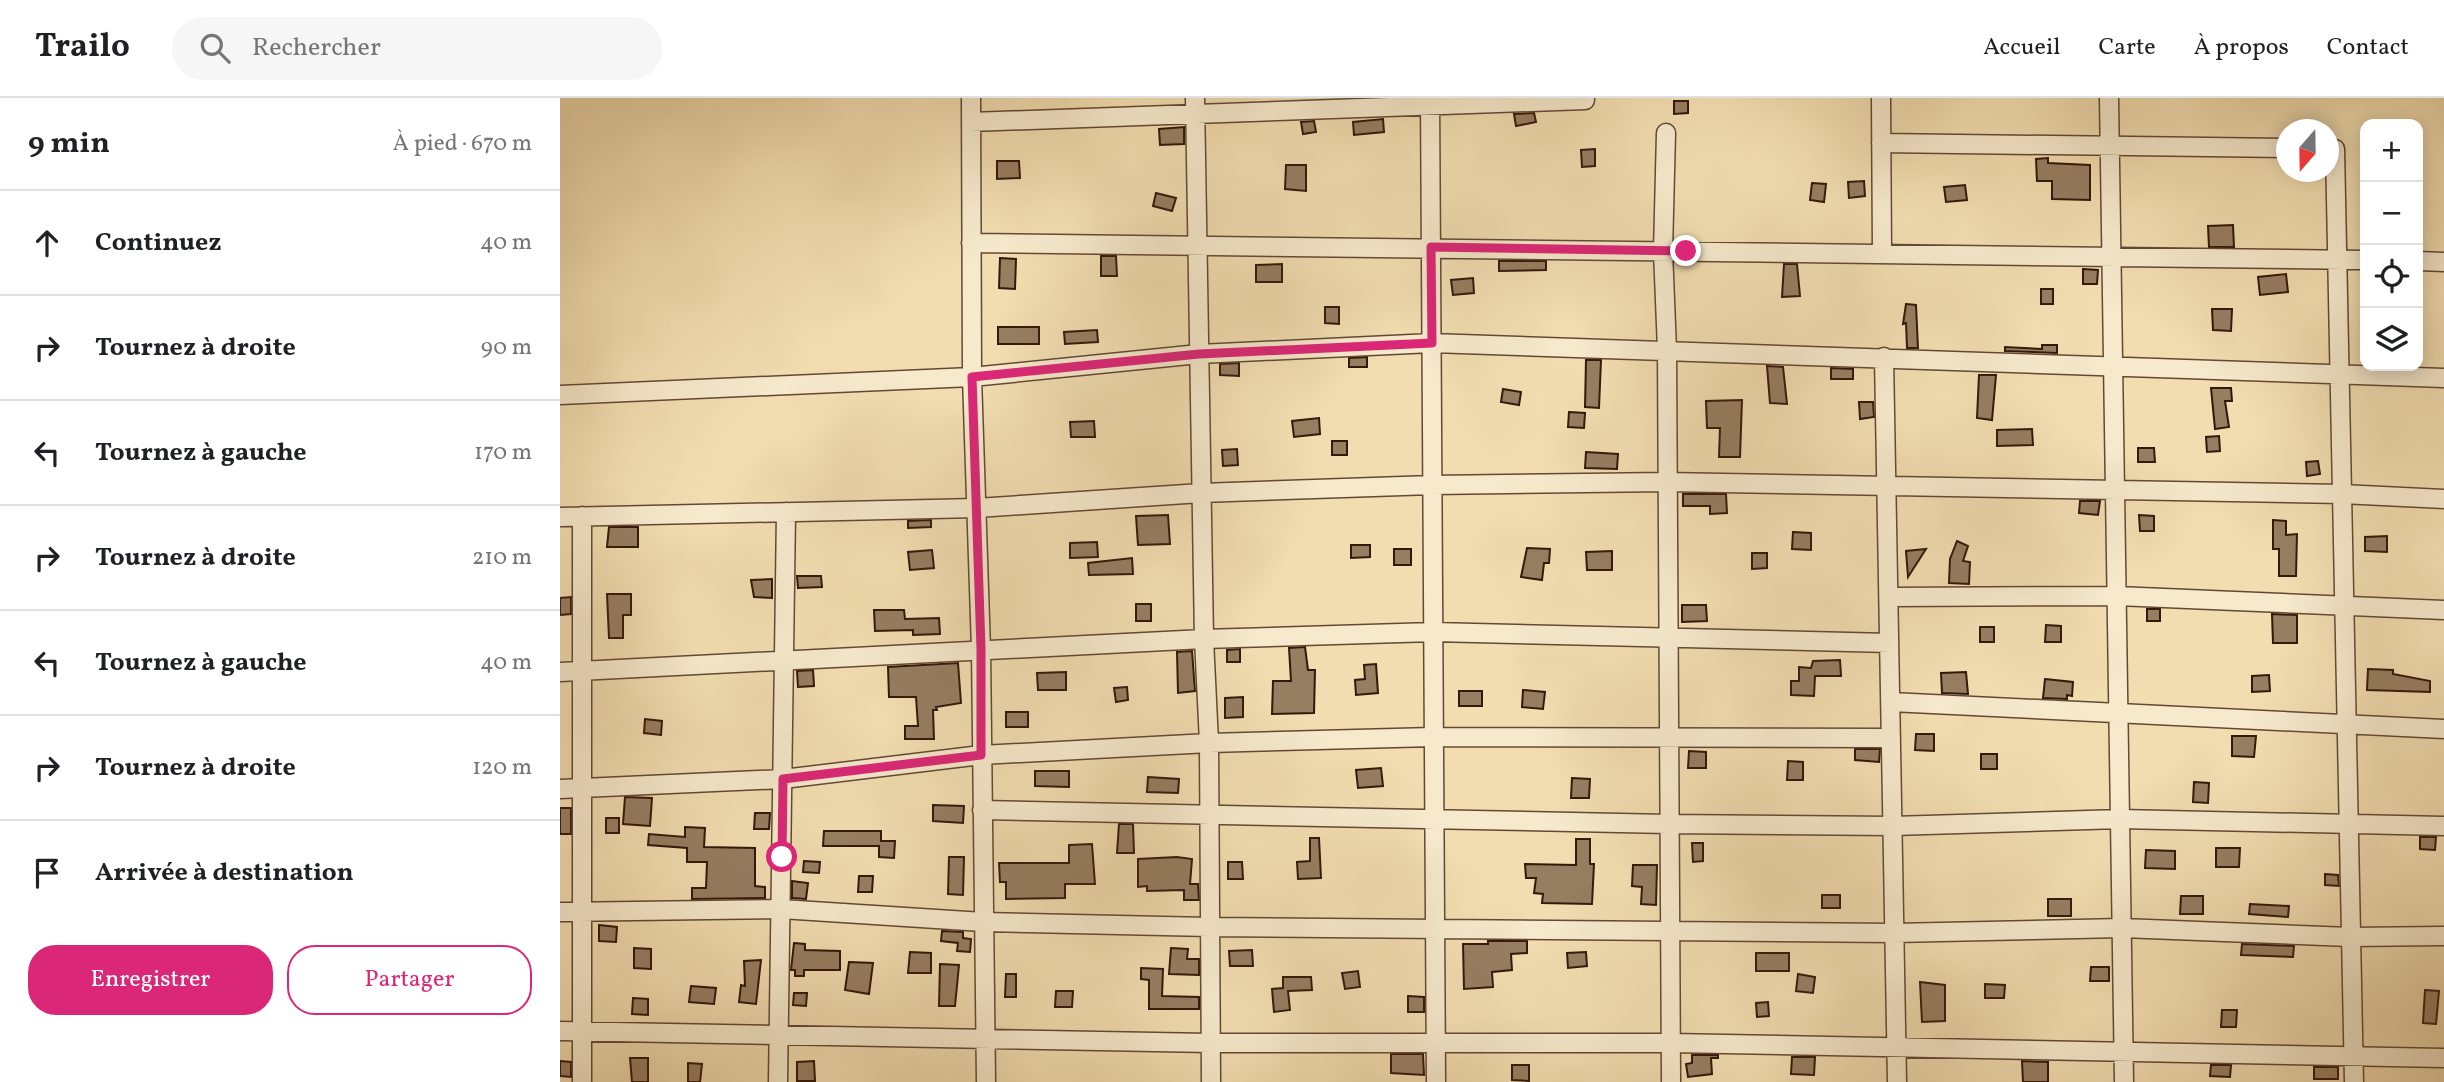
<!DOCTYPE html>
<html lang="fr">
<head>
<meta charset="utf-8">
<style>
  :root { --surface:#fff; --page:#f6f6f6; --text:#202124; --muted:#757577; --line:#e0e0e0; --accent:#db2777 }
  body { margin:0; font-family:Vollkorn,serif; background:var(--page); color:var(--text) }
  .controls { position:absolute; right:21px; top:21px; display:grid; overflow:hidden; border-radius:14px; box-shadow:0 4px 18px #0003 }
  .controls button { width:63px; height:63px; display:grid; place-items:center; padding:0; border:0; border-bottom:2px solid var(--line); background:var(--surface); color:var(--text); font:35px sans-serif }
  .compass { position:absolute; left:1716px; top:21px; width:63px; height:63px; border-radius:50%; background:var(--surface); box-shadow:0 4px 18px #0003; rotate:200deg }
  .stop { position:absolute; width:21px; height:21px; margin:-16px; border:5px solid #db2777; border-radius:50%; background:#fff }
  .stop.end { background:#db2777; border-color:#fff; box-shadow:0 2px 7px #0008 }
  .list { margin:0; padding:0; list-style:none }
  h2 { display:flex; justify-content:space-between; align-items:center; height:91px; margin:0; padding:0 28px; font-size:30px }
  h2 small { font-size:23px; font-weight:400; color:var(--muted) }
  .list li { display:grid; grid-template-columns:46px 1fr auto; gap:21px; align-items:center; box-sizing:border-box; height:105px; padding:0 28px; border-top:2px solid var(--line) }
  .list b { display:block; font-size:26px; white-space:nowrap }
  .list em { font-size:23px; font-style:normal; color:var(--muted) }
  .actions { display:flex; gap:14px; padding:21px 28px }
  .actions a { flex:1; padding:16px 0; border:2px solid var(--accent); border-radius:28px; text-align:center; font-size:24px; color:var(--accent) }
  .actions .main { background:var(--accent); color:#fff }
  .icon { flex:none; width:38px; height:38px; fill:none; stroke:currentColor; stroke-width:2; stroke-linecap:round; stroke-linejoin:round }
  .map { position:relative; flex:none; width:1884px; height:984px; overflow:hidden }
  header { display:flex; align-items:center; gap:42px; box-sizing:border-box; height:98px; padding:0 35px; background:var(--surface); border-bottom:2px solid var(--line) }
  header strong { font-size:33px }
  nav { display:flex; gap:38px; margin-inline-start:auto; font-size:24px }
  .search { width:490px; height:63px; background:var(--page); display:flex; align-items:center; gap:18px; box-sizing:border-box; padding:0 24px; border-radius:38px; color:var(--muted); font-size:26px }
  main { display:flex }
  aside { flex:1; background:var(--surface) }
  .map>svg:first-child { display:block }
  .building { fill:#967e61; stroke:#34180b; stroke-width:2 }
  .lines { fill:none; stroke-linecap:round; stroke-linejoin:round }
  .minor-casing { stroke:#634934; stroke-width:21 }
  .minor { stroke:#f6e9cc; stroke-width:18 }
  .route { stroke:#db2777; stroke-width:9 }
</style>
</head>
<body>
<header>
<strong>Trailo</strong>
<div class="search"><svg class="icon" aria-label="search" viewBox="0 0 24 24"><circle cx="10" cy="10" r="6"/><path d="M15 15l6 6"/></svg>Rechercher</div>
<nav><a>Accueil</a><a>Carte</a><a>À propos</a><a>Contact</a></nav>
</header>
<main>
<aside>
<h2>9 min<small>À pied · 670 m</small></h2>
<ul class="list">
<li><svg class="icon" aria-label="ahead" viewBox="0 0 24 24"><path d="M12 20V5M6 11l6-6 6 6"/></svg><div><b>Continuez</b></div><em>40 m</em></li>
<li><svg class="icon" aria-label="right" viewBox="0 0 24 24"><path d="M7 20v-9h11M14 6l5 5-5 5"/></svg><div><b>Tournez à droite</b></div><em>90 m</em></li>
<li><svg class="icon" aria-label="left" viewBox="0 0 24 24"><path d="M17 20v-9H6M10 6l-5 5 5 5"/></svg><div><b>Tournez à gauche</b></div><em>170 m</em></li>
<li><svg class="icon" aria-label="right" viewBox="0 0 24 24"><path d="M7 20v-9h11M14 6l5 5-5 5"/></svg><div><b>Tournez à droite</b></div><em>210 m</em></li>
<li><svg class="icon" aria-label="left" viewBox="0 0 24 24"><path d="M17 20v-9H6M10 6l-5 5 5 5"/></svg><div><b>Tournez à gauche</b></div><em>40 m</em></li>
<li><svg class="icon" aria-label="right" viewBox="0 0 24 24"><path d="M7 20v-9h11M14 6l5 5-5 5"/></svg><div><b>Tournez à droite</b></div><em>120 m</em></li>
<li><svg class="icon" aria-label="arrive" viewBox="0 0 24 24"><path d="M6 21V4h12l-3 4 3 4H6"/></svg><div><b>Arrivée à destination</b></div></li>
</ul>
<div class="actions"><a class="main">Enregistrer</a><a>Partager</a></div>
</aside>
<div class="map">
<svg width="1884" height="984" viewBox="0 0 1884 984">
  <rect width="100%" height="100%" fill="#f1ddb0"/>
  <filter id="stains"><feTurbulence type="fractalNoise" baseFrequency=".00286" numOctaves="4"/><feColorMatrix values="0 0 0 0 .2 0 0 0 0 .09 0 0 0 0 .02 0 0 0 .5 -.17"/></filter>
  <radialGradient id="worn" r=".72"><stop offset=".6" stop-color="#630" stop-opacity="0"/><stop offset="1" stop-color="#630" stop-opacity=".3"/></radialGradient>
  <path class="building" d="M1114,3H1128V15L1114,16Z
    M974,15L976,24L956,28L954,16Z
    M823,21L824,34L794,37L793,24Z
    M754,23L756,34L743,36L741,24Z
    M624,29V46L600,47L599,31Z
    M1035,51V68L1022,69L1021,52Z
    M1488,60V65L1530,67V102L1492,101V83H1477L1476,61Z
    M437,63H459L460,80L437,81Z
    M726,67H746V93L725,91Z
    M1304,83L1305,98L1289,100L1288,84Z
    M1252,85L1266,86L1264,104L1250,102Z
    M1405,87L1407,102L1386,104L1384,89Z
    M596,95L616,100L612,113L593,108Z
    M1673,127L1674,149H1649L1648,128Z
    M541,158H556L557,178H541Z
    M440,160L456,161L455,191L439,190Z
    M939,163H986V172L939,173Z
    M722,166V184H696V167Z
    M1224,166H1237L1240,198L1222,199Z
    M1523,171L1538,172L1537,186H1523Z
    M1726,176L1728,194L1700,197L1698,179Z
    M913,180L914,195L893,197L891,182Z
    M1481,191H1493V206H1481Z
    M1346,206L1356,207L1358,250H1347L1346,225L1343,226Z
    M765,209H779V226L765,225Z
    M1652,211H1672L1671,233L1653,232Z
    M438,229H479V246H438Z
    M537,232L538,244L505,246L504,234Z
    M1482,247H1497V255L1445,253V249L1482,251Z
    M807,259V269H789V260Z
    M1026,262H1041L1039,310L1025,309Z
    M679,265V278L660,277V266Z
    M1207,268L1223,269L1227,306L1210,305Z
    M1271,270L1293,271V281H1271Z
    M1419,277H1436L1432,322L1417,320Z
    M1651,290H1671L1672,303H1665L1669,329L1655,331Z
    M943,291L961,294L959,307L941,304Z
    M1182,302L1180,359H1159L1160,330H1147L1146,303Z
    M1299,304H1313L1314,319L1300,321Z
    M1009,314L1025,315L1024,330L1008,329Z
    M759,320L760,336L734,339L732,323Z
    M534,323L535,339H511L510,324Z
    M1472,331L1473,347L1437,348V332Z
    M1659,338L1660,353L1647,354L1646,339Z
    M772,343H787V357H772Z
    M1578,350H1594L1595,364H1578Z
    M677,351L678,367L663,368L662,352Z
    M1026,354L1058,356L1057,371L1025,370Z
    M1758,363L1760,376L1747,378L1746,364Z
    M1123,396H1166L1167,415L1150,416V408H1123Z
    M1520,403H1540L1538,417L1519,415Z
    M608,417L610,446L578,447L576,418Z
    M1579,417L1594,418V433H1580Z
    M371,422V429L348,430V423Z
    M1713,422L1726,423V437L1737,436L1736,478H1719V451H1713Z
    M49,429H78V449H47Z
    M1233,434L1251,435V452L1232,451Z
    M1827,438V454L1805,453V439Z
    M1397,443L1408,448L1403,463L1410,464L1409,486L1389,485L1390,461Z
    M537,444L538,459L510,460V445Z
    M791,447H810V459L791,460Z
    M967,450L990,451L989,465H984L982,482L961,479Z
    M834,451H851V467H834Z
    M1366,451L1348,479L1346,453Z
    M372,452L374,470L350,472L348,454Z
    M1052,453V472H1027L1026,454Z
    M1192,455H1207V470L1192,471Z
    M572,460L573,476L529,477L528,465Z
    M237,478H261L262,489L238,490Z
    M212,481V500L194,499L191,482Z
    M47,496H71V517H63V540H49Z
    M11,499V516L0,517V500Z
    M576,506H591V523H576Z
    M1122,507H1146L1147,523L1122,524Z
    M1587,511H1600V523H1587Z
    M314,512H344L345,521L379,520L380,536L353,537V532L315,533Z
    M1712,516L1737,517V545H1713Z
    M1486,527L1501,528V544H1485Z
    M1420,529H1434V544H1420Z
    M745,549L748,572H755L754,615L712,616L713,583H731L729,550Z
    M680,551V564H667V552Z
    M632,553L635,593L618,595L617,554Z
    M1280,562L1281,578H1255L1254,598L1231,597V583H1239V569L1251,570L1253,563Z
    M398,565L401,605L376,609L377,612H373L374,641H345V628H358L356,599H329L328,569Z
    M816,566L818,595L796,597L795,582L805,581L804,567Z
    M1808,571L1833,572V576L1870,583V594L1807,592Z
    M253,572L254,588L238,589L237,573Z
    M506,574V592H478L477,575Z
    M1406,574L1408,596L1382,595L1381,575Z
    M1709,577L1710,593L1692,594V578Z
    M1485,581L1513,584L1512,598L1507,597V601L1483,600Z
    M567,589L568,602L556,604L554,590Z
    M963,592L985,594L983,611L962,609Z
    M899,593H922V608H899Z
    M683,599V619L665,620V600Z
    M446,614H468V629H446Z
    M85,621L102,623L101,637L84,635Z
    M1356,636H1374V653L1355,652Z
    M1672,638H1696L1694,659L1672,658Z
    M1295,651H1320L1319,664L1295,662Z
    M1129,653L1146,654V670H1128Z
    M1421,656H1437V671H1421Z
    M1228,663L1243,664V682H1227Z
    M821,670L823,688L798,690L796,672Z
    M475,673H509V689L475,688Z
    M588,679L619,681L618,695L587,694Z
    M1012,680L1030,681L1029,700H1011Z
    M1634,684L1649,685L1648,705L1633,704Z
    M65,699L92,700L90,728L63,726Z
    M373,707L404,708L403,725L373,723Z
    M0,710H11V736H0Z
    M195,715H210L209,731H194Z
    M46,720H59V735H46Z
    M559,726H573L574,755H557Z
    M125,729L145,730L144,749L195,750V788L205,789V800L132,801V790H146L147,764H127V750L88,747L89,736L125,739Z
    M264,733H321V743H335L334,760L319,759V748H263Z
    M1860,739H1876L1875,752L1860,751Z
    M750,740H759L761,780L738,781L737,764L750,763Z
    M1016,741H1030V766H1034L1032,806L982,805L983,796L974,795L976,780H966L965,766L1016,767Z
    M1132,745H1143V763L1133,764Z
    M532,746L535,786H505V800L446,801V784H440L439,765H509V747Z
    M1656,750H1680L1679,769H1656Z
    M1586,752L1615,753V771L1585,770Z
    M389,759H404L403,797L388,796Z
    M617,759L632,761L630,786H638L639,802H624V792L587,793V788L578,789V761Z
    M244,763L260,764L259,775L243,774Z
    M668,764H682L683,781H668Z
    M1073,767H1097L1096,807L1081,806L1082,789L1072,788Z
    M1765,776L1778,777L1779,788L1765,787Z
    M299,778H313L312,794H298Z
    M232,783L248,785L246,801L232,800Z
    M1262,797H1280V810H1262Z
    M1621,798H1643V816H1620Z
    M1488,801H1511V818H1488Z
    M1690,806L1729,808L1728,819L1689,816Z
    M39,827L57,829L56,844L39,843Z
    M382,833L403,834V840L411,841L410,854L397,853L398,845L381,843Z
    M928,843H967V855L951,856L952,872L932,874L933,889L904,891L903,846H928Z
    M234,845L245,846V852L280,853V872H244V878H235V872H231Z
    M1682,846L1734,848L1733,859L1681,857Z
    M74,850L91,851V871L74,870Z
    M611,850L628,851L627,861H639V877L609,876Z
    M692,852L693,868H670L669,853Z
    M350,854L371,855V875H348Z
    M1026,854L1027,868L1008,870L1007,855Z
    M1196,855H1229V873H1196Z
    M201,862L196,906L179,904L181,887L185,888L184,863Z
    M289,864L313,865L309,896L285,892Z
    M380,866L399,867L395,908H379Z
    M1531,869H1549V883H1530Z
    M581,870L603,871L602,898L639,899V911H589V882L581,881Z
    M798,873L800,889L785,891L782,875Z
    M446,876H456V899H445Z
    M1238,876L1255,879L1253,895L1236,893Z
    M723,879H751L752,892L728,893L730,912L714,914L712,891L723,890Z
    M1360,884L1385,887V923L1362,924Z
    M1425,886L1445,887L1444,900H1425Z
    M131,888L156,890L154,906L129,904Z
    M1865,892L1879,893L1876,926L1863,925Z
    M496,893H513L512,909H495Z
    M234,895H247L246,908L233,907Z
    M848,898L864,899V914H848Z
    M73,900L88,901V917L72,916Z
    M1208,904L1209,918L1197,919L1196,905Z
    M1662,912H1677L1676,929H1661Z
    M831,956H863L864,977L831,975Z
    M1132,957H1158V960H1151L1152,976L1128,979L1126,966L1132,965Z
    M1232,959H1255L1254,977L1231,976Z
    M70,960H88V984H72Z
    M0,963L11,964V979L0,978Z
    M254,963L255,983H237V964Z
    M1462,963L1488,964V984H1463Z
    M128,965L142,966L140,984H128Z
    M952,967H969V983L952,982Z
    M1651,967H1671L1670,979L1650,978Z
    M1754,969H1778V981H1754Z"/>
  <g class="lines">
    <defs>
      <path id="minor" d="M411,0L412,279L421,551L426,984
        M635,0L644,541L649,645L651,984
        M870,0L876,984
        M1321,0L1322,156
        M1549,0L1564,984
        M411,24L1025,2
        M1106,35L1103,153L1107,252L1111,984
        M1321,45L1727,50
        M1769,51H1775L1794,984
        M411,145L1805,162
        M1858,163L1884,164
        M1324,259L1337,984
        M0,297L412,279L639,256L872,245L1884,280
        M0,419L417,410L641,395L872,387L1106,384L1782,396L1884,401
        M1329,499L1557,498L1884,512
        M0,574L644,541L873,534L1329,545
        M1331,604L1884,631
        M0,691L223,681L421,657L649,645L873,639L1331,640
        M422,712L1108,726L1333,728L1560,721L1884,728
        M0,814L221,811L423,824L649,829L1334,835L1562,830L1790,839L1884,838
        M0,933L650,945H1111L1884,960
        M22,984V418
        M218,984L226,414"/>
    </defs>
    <use href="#minor" class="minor-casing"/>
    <use href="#minor" class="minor"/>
  </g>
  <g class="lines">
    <path class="route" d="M222,759L223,681L421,657V551L412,279L639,256L872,245L871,149L1126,153"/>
  </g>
  <rect width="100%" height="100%" filter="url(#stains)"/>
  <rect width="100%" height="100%" fill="url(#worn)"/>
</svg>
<div class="controls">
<button>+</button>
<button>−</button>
<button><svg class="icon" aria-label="locate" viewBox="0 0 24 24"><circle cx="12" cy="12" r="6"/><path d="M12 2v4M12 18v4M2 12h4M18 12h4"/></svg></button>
<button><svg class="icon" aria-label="layers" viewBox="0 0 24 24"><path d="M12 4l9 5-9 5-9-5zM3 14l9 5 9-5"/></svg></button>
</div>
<svg class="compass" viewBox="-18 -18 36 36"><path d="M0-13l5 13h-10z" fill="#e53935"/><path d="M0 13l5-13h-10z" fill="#757577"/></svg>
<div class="stop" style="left:222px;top:759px"></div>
<div class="stop end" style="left:1126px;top:153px"></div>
</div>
</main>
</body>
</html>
